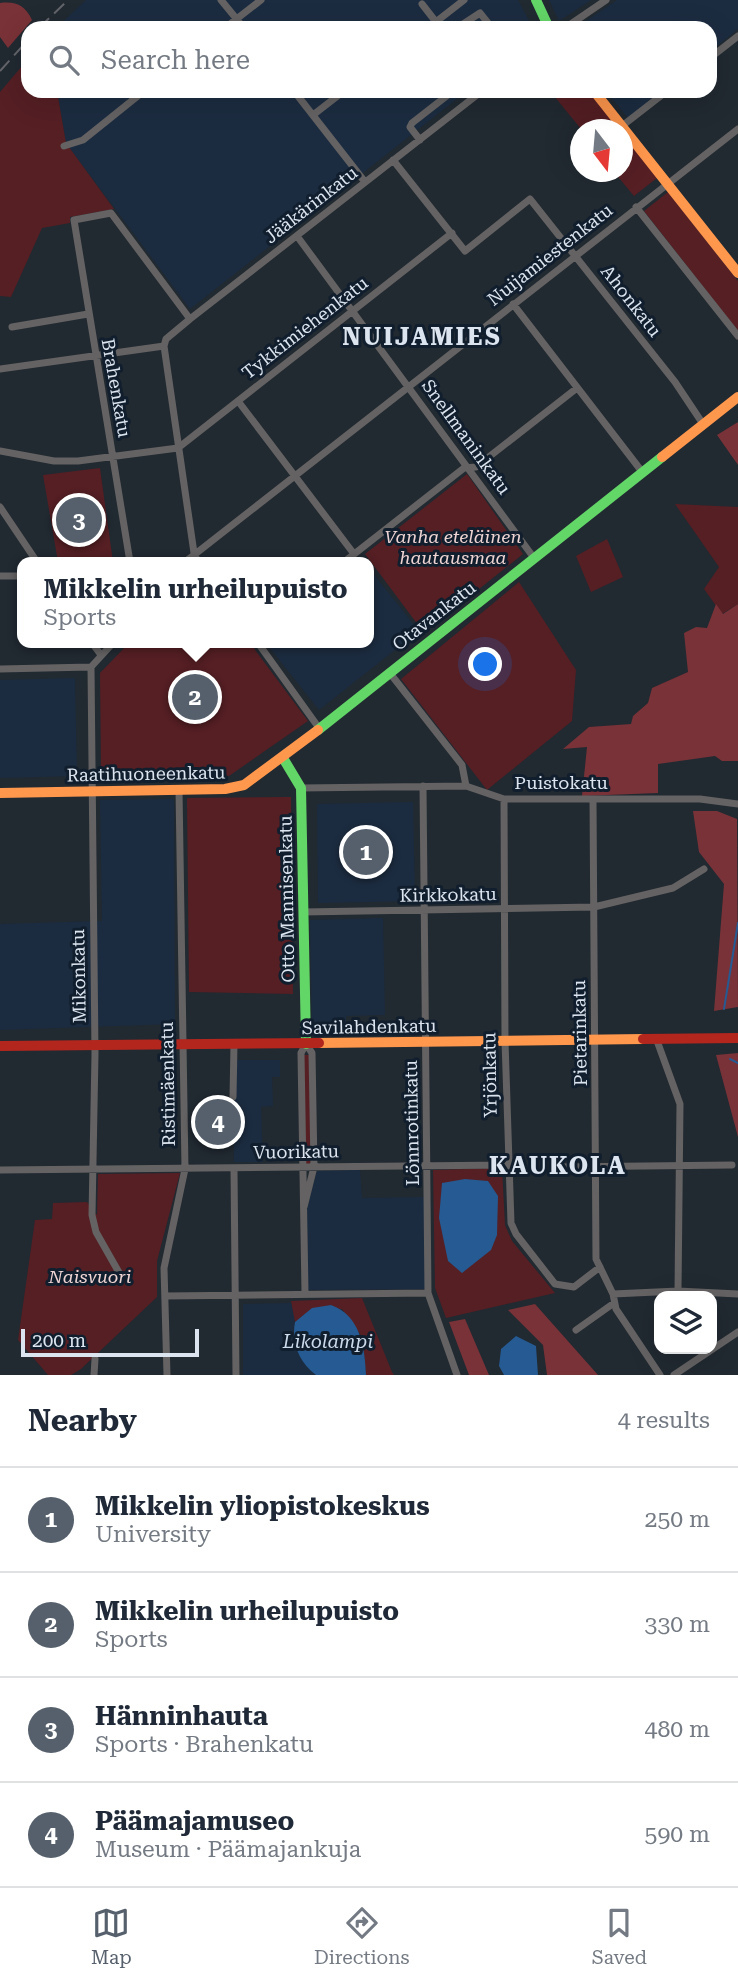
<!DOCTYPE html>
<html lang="en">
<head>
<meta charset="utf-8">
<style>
  :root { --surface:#fff; --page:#f6f6f7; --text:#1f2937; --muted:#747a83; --line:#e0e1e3; --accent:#56606c }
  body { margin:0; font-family:"Roboto Serif",serif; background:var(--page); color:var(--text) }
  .controls { position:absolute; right:21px; bottom:21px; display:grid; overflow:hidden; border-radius:14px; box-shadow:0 7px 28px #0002 }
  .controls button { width:63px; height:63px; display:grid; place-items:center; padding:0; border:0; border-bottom:2px solid var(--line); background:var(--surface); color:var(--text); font:35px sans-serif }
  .compass { position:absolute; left:570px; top:119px; width:63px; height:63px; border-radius:50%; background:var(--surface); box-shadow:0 7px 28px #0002; rotate:164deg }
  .scale { position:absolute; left:21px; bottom:18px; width:178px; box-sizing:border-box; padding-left:7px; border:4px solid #dbe4ef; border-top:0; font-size:19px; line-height:24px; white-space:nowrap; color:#dbe4ef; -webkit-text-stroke:5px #111e2d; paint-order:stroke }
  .you { position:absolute; left:486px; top:665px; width:24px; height:24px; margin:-18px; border:5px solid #fff; border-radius:50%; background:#1a73e8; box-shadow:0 0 0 10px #1a73e833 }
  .badge { display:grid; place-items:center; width:46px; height:46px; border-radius:50%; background:var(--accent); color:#fff; font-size:23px; font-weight:700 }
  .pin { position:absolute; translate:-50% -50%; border:4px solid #fff; box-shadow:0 2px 7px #0006 }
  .popup { position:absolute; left:17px; top:557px; width:357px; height:91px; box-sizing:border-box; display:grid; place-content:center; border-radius:14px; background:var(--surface); filter:drop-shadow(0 2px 5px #0005); font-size:23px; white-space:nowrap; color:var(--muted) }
  .popup b { font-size:26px; color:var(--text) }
  .popup::after { content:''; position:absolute; left:50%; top:100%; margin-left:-14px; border:14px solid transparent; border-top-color:var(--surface) }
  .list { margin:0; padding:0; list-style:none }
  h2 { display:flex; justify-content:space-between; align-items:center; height:91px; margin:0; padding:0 28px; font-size:30px }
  h2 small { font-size:23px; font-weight:400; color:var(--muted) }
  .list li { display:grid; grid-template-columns:46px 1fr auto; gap:21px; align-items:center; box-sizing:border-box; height:105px; padding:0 28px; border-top:2px solid var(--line) }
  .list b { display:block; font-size:26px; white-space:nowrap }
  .list p { margin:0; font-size:23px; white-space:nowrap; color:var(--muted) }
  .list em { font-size:23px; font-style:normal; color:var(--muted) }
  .icon { flex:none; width:38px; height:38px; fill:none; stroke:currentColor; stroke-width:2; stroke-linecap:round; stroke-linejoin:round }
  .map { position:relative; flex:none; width:738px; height:1375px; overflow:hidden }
  .search { position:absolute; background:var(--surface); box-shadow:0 7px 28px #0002; left:21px; right:21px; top:21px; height:77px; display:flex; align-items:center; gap:18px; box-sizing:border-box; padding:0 24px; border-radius:21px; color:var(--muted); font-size:26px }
  .sheet { height:511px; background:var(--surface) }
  nav { display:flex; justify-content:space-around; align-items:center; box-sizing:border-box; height:98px; border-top:2px solid var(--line); background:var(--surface); font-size:19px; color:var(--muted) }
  nav a { display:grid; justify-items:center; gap:4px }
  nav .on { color:var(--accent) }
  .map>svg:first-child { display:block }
  .built { fill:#1c2c40 }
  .green { fill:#551f24 }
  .forest { fill:#793237 }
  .water { fill:#255a92 }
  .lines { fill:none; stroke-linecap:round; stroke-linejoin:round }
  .stream { stroke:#255a92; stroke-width:2 }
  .street { stroke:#646262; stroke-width:7 }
  .fast { stroke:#63d668; stroke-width:10 }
  .slow { stroke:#ff974d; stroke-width:10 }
  .jam { stroke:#b3261e; stroke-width:10 }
  .rail { stroke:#63656a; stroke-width:2; stroke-dasharray:14 7; stroke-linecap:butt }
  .labels { text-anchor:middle; stroke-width:6; stroke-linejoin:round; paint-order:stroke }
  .street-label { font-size:18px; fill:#dbe4ef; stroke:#111e2d }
  .park-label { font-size:18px; font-style:italic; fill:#eed4d3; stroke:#111e2d }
  .water-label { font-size:19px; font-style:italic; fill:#ccdbec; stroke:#111e2d }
  .district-label { font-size:24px; font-weight:bold; letter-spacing:2px; fill:#dbe4ef; stroke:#111e2d }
</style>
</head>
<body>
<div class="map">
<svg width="738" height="1375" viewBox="0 0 738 1375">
  <rect width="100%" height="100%" fill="#212931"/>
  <path class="built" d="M86,0H518L533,28H56Z
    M549,0H591L559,21Z
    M617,0H738V29L710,52V28H576Z
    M57,91H467L190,309L66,143Z
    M606,91H661L628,118Z
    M368,567L419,631L319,710L266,643H368Z
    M75,678L77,776L0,778V680Z
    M174,799L175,1024L0,1030V924L102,921L100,800Z
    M413,802L415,901L318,903L317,804Z
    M383,918L385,1015L346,1016V1028H312L310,920Z
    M233,1060H280V1077H272L273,1106L261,1107L263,1162H234Z
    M360,1170L362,1198L428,1197L429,1289L308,1290L307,1208L317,1171Z
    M292,1303L295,1322L293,1333L316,1375H243V1304Z"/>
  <path class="green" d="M28,59V91H57L66,143L114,209L70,217V223L42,228L11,297L0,296V92Z
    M550,91H589L619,129H581Z
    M623,134L657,178L634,196L614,172H622Z
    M668,192L738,281V331L644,211Z
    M100,468L113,562H58L43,475Z
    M467,474L523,554L424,633L365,554Z
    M675,504L738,507V604L722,614L704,589L719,567Z
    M607,539L623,577L591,592L576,556Z
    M519,582L576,670L572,721L487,790L401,679Z
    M129,643H250L308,721L229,776H101L100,673Z
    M291,797L293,994L189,992L187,798Z
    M303,1055H311L313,1167H304Z
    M502,1168L505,1225L512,1241L555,1293L446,1318L435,1288L433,1170Z
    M180,1173L157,1261V1297L81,1369L71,1375H48L18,1340L35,1220L52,1219L53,1203L87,1202L97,1215L98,1174Z
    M362,1298L392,1372L394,1375H366L362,1337L342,1309L313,1308L295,1322L291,1301Z"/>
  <path class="forest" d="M0,3C16,1 25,5 32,20L8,48L0,37Z
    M738,422V465L717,435Z
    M716,604L723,614L738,604V761H722L715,756L658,764V793L582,796L587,747L563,749L589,727L631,724L633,716L648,703L652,688L688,672L684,633L696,627L707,628Z
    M693,811H717L737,819L738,1007L714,1011L724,884L699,852Z
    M738,1053V1137L716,1055Z
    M535,1304L598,1375H547L543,1345L508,1310Z
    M465,1319L489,1375H469L449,1322Z"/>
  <path class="water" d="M465,1179L488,1181L498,1196L497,1235L491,1250L462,1273L448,1261L439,1218L442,1183Z
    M331,1305C360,1315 365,1347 366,1375H316C299,1362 291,1343 295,1322L312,1308Z
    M516,1336L536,1346L538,1375H504L499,1366L501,1349Z"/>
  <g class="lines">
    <path class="stream" d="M724,1009L738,923
      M730,1059L738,1063"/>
    <path class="street" d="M221,0L244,28
      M422,4L436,22
      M225,28L261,0
      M428,28L464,0
      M457,28L480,13L492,28
      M565,28L606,0
      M710,58L738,36
      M294,91L365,182
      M313,115L344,91
      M622,126L667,91
      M420,140L410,127L412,123L453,91
      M64,146L83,140L144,91
      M393,160L465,251L530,199L675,382L703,424
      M636,207L738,336
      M297,236L534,558
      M513,304L643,473
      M12,327L88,314
      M164,346L166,339L190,319L482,91
      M164,346L194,553L198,562
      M0,369L164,346
      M238,401L354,554
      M0,451L54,461H78L178,448L452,233
      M0,507L37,562
      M130,562L74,220L111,213L190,319
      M185,562L738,129
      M344,562L464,468L476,467L577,388
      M0,576H22
      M92,643L101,655
      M258,643L319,728
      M91,667L95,1054L92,1215L96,1232L121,1276
      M91,667L113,643
      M0,669L91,667
      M389,672L462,765L466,786
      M423,786L428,1293L457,1375
      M301,788L466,786L504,799H700L738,804
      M504,799L505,1041L511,1223L516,1234L555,1284L574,1287L600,1267
      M593,799L596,1259L613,1294L616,1309L660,1375
      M303,912L594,907L673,888L704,869
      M656,1038L680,1104L678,1291
      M233,1097L234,1044
      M556,1167L732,1165
      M234,1169L236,1375
      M0,1170L508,1165
      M304,1207L314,1167L312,1053L306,1044L301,1053L305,1293
      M613,1294L678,1291L738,1294
      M165,1296L428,1293
      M576,1330L614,1303
      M94,1375L95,1359
      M167,1375L164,1268L185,1169L179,790
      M674,1375L738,1332"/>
    <path class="fast" d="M536,0L549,28
      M318,730L662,457
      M283,758L301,788L306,1044"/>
    <path class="slow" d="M594,91L738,273
      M662,457L738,397
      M0,793L225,789L244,785L318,730
      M319,1043L643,1039"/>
    <path class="jam" d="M643,1039L738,1038
      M0,1046L319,1043"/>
    <path class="rail" d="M39,28L68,0
      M0,71L28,40"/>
  </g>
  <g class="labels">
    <g class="street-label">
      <text transform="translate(311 205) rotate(-38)" y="6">Jääkärinkatu</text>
      <text transform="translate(550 255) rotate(-38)" y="6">Nuijamiestenkatu</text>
      <text transform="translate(631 301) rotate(52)" y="6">Ahonkatu</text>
      <text transform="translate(305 328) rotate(-38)" y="6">Tykkimiehenkatu</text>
      <text transform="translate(116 388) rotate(80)" y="6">Brahenkatu</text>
      <text transform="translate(466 437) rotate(54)" y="6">Snellmaninkatu</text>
      <text transform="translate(434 616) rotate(-38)" y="6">Otavankatu</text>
      <text transform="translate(146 774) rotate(-1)" y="6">Raatihuoneenkatu</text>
      <text x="561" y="789">Puistokatu</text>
      <text transform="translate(448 895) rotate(-1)" y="6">Kirkkokatu</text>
      <text transform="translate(287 899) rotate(-91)" y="6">Otto Mannisenkatu</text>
      <text transform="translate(79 976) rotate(-91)" y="6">Mikonkatu</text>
      <text transform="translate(369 1027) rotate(-1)" y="6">Savilahdenkatu</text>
      <text transform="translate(580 1033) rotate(-91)" y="6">Pietarinkatu</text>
      <text transform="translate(490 1075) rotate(-91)" y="6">Yrjönkatu</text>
      <text transform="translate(168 1084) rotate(-91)" y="6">Ristimäenkatu</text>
      <text transform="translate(412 1123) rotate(-91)" y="6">Lönnrotinkatu</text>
      <text transform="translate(296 1152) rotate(-1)" y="6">Vuorikatu</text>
    </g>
    <g class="park-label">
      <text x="453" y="543">Vanha eteläinen<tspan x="453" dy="21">hautausmaa</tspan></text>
      <text x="90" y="1283">Naisvuori</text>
    </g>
    <g class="water-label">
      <text x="328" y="1348">Likolampi</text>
    </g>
    <g class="district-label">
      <text x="422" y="345">NUIJAMIES</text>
      <text x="558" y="1174">KAUKOLA</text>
    </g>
  </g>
</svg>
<div class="controls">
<button><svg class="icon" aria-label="layers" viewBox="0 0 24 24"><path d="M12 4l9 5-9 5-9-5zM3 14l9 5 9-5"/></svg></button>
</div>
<svg class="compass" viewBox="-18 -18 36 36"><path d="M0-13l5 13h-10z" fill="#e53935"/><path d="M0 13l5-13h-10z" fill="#747a83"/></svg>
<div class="scale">200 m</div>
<div class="you"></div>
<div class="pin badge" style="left:366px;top:852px">1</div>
<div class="pin badge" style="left:195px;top:697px">2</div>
<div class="popup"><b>Mikkelin urheilupuisto</b>Sports</div>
<div class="pin badge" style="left:79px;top:520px">3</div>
<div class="pin badge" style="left:218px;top:1122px">4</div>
<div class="search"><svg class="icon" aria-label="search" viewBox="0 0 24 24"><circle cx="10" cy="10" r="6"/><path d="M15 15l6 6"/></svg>Search here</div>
</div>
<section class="sheet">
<h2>Nearby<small>4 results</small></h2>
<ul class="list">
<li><span class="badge">1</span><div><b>Mikkelin yliopistokeskus</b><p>University</p></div><em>250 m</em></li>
<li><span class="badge">2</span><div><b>Mikkelin urheilupuisto</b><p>Sports</p></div><em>330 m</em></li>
<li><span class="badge">3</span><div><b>Hänninhauta</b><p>Sports · Brahenkatu</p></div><em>480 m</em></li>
<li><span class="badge">4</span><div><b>Päämajamuseo</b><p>Museum · Päämajankuja</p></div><em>590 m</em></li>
</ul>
</section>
<nav>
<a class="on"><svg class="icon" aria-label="map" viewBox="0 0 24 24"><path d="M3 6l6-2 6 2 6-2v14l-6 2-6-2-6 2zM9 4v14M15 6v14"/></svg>Map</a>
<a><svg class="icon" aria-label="directions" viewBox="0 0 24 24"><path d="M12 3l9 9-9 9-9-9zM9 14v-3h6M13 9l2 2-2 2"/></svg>Directions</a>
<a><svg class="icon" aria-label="saved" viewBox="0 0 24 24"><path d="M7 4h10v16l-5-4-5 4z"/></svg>Saved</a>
</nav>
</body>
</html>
